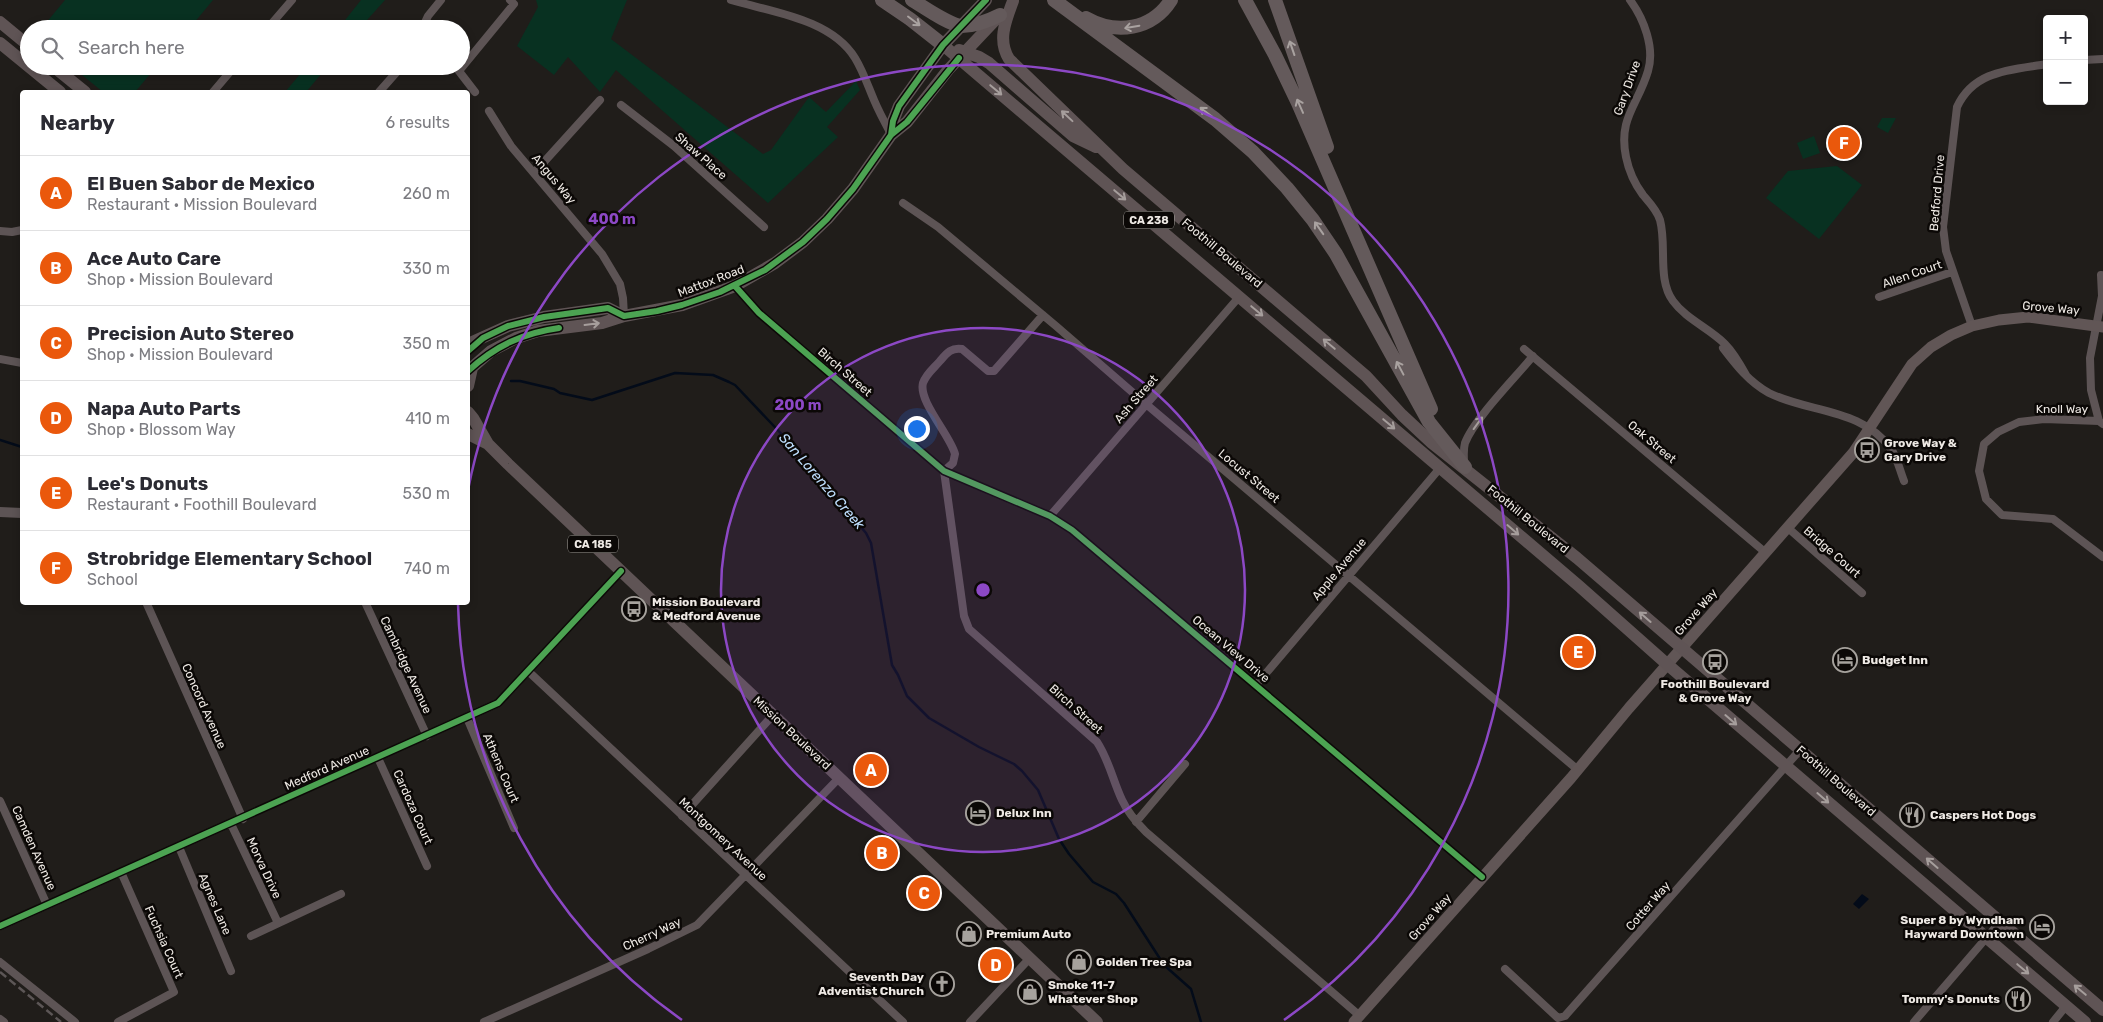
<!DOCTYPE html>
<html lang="en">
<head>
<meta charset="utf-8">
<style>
  :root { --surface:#fff; --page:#f7f7f7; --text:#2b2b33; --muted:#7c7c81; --line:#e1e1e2; --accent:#ea580c }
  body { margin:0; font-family:Rubik,sans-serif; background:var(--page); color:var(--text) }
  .controls { position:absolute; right:15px; top:15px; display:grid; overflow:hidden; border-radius:5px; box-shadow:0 2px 8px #0003 }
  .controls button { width:45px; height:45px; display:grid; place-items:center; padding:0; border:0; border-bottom:1px solid var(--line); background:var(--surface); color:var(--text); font:25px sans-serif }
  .you { position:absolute; left:916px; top:428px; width:18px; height:18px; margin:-12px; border:4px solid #fff; border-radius:50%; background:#1a73e8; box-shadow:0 0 0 8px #1a73e833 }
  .badge { display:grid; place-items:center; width:32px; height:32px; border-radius:50%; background:var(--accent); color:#fff; font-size:16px; font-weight:700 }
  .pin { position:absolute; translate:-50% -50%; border:2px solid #fff; box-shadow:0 1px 5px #0006 }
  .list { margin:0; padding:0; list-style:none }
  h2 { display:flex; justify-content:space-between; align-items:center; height:65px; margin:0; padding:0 20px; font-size:21px }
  h2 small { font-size:16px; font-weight:400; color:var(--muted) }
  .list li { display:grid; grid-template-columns:32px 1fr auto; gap:15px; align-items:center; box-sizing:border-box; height:75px; padding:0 20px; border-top:1px solid var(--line) }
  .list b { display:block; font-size:19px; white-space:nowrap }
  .list p { margin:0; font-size:16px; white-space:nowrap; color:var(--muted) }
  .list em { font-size:16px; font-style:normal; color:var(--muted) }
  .icon { flex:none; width:28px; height:28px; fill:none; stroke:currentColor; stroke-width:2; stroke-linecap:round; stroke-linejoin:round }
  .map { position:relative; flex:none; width:2103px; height:1022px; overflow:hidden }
  .search { position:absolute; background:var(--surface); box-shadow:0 2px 8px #0003; left:20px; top:20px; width:450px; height:55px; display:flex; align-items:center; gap:12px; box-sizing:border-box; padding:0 18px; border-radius:28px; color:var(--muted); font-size:19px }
  .panel { position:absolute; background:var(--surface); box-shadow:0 2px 8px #0003; left:20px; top:90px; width:450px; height:515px; border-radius:5px }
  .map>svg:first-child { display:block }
  .green { fill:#083121 }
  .water { fill:#030b19 }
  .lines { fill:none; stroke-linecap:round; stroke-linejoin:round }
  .stream { stroke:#030b19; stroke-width:2.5 }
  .minor { stroke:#5d5455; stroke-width:8 }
  .tertiary { stroke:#5d5455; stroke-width:10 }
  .secondary { stroke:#615656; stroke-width:11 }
  .primary { stroke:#5f5455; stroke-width:12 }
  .motorway { stroke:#645a5b; stroke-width:14 }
  .rail { stroke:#5c5656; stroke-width:2.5; stroke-dasharray:8 4; stroke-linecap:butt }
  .cycleway-casing { stroke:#0b0806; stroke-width:9 }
  .cycleway { stroke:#4ca352; stroke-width:6 }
  .oneway { stroke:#a9a2a0 }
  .oneway2 { stroke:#a69e9c }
  .ring { fill:none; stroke:#8c48c5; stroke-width:2.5 }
  .labels { text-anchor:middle; stroke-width:5; stroke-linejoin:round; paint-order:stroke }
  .shield { fill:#0b0806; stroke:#aaa6a1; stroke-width:1 }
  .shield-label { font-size:11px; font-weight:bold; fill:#eee9e4 }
  .street-label { font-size:12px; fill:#eee9e4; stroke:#0b0806 }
  .poi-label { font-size:12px; font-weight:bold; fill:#eee9e4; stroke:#0b0806; text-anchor:start }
  .water-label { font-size:14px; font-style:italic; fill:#bfe0ff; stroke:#0b0806 }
  .centre { fill:#8c48c5; stroke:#0b0806; stroke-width:2.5 }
  .ring-label { font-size:15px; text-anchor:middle; font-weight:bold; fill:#8c48c5; stroke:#0b0806; stroke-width:5; stroke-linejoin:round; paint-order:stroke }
</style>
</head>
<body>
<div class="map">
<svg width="2103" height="1022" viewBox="0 0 2103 1022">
  <rect width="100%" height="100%" fill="#201d1a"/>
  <path class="green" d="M65,0H213L189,29H41Z
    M361,0H385L359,29H338Z
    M536,0H627L611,39L763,154L771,150L809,97L826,112L856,81L860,90L827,127L838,137L768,203L616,70L600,92L568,57L554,75L517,46L538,7Z
    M71,66H157L135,92H103Z
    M307,66H328L306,92H285Z
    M1882,118H1896L1888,133L1877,127Z
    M1814,136L1820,153L1803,159L1797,143Z
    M1837,166L1862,185L1819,239L1766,198L1788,171Z"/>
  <path class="water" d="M1862,894L1869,899L1859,909L1853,904Z"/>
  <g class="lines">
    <path class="stream" d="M511,381H520L554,389L560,393L592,400L675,373L713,375L729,382L735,385L790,443L866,533L871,543L892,665L898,675L907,696L929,718L979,747L1014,764L1022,771L1038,790L1059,839L1069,854L1093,882L1116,894L1124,903L1164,965L1191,989L1201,1022
      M0,440L22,447"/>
    <path class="minor" d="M731,0C772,12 831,19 855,58C863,71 868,86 874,100C879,112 885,123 891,134
      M1630,0C1644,19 1655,48 1648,71C1638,105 1618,118 1626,157C1629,172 1634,183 1643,195C1649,202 1657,210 1660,220C1667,246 1657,279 1673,301C1686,319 1709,328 1725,344C1734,353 1740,364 1746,375
      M267,29L292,0
      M422,29L428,16L441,0
      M2084,60L2103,59
      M455,66L475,92
      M459,71L514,4L510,0
      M213,92L235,66
      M379,92L402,66
      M621,105L674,146L764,227
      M489,111L511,146L602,254L620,284L623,298L624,316
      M534,173L600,100
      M903,203L938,227L1056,326L1146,404L1578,770
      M0,231L12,232L22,230
      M2101,275L2102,296L2090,358L2091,390L2099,421L2103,424
      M735,286L759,313L944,471L1050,516L1072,530L1482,877
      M1879,297L1952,272
      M1972,326L1946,251L1943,227L1957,107C1974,70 2011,70 2047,64
      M1723,348C1736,365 1749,382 1769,393C1809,413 1862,408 1891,449C1897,457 1900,471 1904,481
      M1524,349L1766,553
      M0,359L22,363
      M2099,421L2044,419L2019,422L1998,432L1984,444L1979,471L1986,499L2002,515L2053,519L2103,557
      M1464,463C1464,456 1463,450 1465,443C1474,419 1516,377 1533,356
      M944,471L964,616L969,629L1097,742C1109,760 1113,781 1122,800C1128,813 1137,823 1146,832L1360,1016
      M944,471L953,463L955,454C950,435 918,401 923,383C926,374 934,368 940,361C946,354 951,347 962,349L988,371H994L1043,315
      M1050,516L1239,297
      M1788,528L1862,593
      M146,602L243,819
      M365,602L427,736
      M529,672L903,1022
      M1256,685L1440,468
      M467,718L514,828
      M378,758L427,866
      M0,801L47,905
      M682,816L773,715
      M1136,822L1185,764
      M231,824L278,923
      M179,847L231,971
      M0,926L498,703L621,571
      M251,936L341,894
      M0,962L75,1022
      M1505,969L1558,1018L1565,1016L1800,750
      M0,1019L4,1022
      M118,1022L174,992L121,872
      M484,1022L648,949L697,925L839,778
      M970,1022L1029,959
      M1914,1022L2000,922
      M2053,1022L2066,1006"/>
    <path class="tertiary" d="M0,512L22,513"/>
    <path class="secondary" d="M1354,1022L1571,778L1629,708L1853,453L1912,364L1931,347L1951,335L1972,326L1999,320L2028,317L2103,327"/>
    <path class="primary" d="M1013,1C1006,20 997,40 1009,59L1123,169L1366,376L1402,415L1432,443L1577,558L2103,1010
      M0,22L29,46
      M0,43L60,92
      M943,45L1579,586L1668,665L2085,1022
      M959,50L979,57L989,63L1073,136L1096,147
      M53,66L85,92
      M891,135L893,121L899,106L943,45L986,0
      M468,344L508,326L544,317L608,308L624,316
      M468,371L491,351L516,338L538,331L602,323L624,316L682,305L735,286L775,263L803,242L827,219L853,189L891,135L907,122L948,70L1000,15
      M468,386L472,368
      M468,412L473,418L488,444L508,464L1097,1022
      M468,434L488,444"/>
    <path class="motorway" d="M882,0L910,19L943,45
      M912,0C924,7 949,25 962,26C974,26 990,20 1000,15
      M1054,0L1215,119L1253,152L1287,188L1313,220L1336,254L1429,422L1465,467
      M1245,0L1275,55L1298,103L1431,409
      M1275,0L1327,147
      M1086,18C1116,35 1152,30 1171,0"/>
    <path class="rail" d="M0,972L61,1022"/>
    <defs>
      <path id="cycleway" d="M891,135L893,121L899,106L943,45L986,0
        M735,286L759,313L944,471L1050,516L1072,530L1482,877
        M468,351L483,338L508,326L544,317L608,308L624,316L657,311L682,305L720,292L765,270L803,242L827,219L853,189L891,135L907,122L959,58
        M468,371C495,346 523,333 559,328
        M0,926L498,703L621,571"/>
    </defs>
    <use href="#cycleway" class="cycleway-casing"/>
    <use href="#cycleway" class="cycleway"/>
  </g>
  <defs><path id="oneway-shaft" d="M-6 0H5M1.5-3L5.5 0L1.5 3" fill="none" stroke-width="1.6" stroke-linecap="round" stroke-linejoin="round" transform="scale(1.25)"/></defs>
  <g class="oneway">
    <use href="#oneway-shaft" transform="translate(914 21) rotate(37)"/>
    <use href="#oneway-shaft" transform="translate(1132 27) rotate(170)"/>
    <use href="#oneway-shaft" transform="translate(1292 48) rotate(-109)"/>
    <use href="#oneway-shaft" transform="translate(1300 106) rotate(-114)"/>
    <use href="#oneway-shaft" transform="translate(1206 112) rotate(-143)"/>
    <use href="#oneway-shaft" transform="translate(1319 228) rotate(-125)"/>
    <use href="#oneway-shaft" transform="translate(1400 368) rotate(-118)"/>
  </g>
  <g class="oneway2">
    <use href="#oneway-shaft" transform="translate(996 90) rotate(40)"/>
    <use href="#oneway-shaft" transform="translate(1067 116) rotate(-137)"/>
    <use href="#oneway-shaft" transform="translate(1120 195) rotate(40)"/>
    <use href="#oneway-shaft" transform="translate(1257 311) rotate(40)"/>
    <use href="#oneway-shaft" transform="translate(592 324) rotate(-7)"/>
    <use href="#oneway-shaft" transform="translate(1329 344) rotate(-140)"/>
    <use href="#oneway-shaft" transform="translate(1478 423) rotate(-54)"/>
    <use href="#oneway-shaft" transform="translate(1389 424) rotate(40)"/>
    <use href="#oneway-shaft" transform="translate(1513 530) rotate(41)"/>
    <use href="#oneway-shaft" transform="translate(1645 617) rotate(-139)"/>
    <use href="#oneway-shaft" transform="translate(1731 720) rotate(41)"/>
    <use href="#oneway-shaft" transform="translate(1823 798) rotate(41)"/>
    <use href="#oneway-shaft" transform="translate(1932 863) rotate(-139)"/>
    <use href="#oneway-shaft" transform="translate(2023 969) rotate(40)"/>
    <use href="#oneway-shaft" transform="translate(2080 990) rotate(-140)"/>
  </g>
  <circle cx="983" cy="590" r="262" fill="#8c48c5" fill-opacity=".12"/>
  <g class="ring">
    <circle cx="983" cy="590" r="262"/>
    <path d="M682 1020A525 525 0 0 1 458 604M468 490A525 525 0 1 1 1284 1020"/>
  </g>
  <defs>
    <symbol id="bus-ring" viewBox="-11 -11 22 22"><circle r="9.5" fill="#0b0806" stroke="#a6a29d" stroke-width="1.5"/><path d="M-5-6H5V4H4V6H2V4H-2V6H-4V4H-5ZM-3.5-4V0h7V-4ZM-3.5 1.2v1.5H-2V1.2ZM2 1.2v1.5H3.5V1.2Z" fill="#a6a29d"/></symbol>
    <symbol id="hotel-ring" viewBox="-11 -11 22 22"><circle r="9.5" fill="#0b0806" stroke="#a6a29d" stroke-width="1.5"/><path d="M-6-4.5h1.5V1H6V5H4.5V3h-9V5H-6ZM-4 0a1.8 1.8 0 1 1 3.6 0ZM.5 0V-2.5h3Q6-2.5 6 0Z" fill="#a6a29d"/></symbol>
    <symbol id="restaurant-ring" viewBox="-11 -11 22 22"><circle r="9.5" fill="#0b0806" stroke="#a6a29d" stroke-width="1.5"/><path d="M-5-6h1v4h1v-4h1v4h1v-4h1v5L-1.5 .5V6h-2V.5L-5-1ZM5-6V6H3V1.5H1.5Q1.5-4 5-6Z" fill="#a6a29d"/></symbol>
    <symbol id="shop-ring" viewBox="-11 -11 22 22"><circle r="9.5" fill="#0b0806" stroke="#a6a29d" stroke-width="1.5"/><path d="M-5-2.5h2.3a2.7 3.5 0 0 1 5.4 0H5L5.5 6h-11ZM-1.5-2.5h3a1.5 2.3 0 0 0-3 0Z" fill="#a6a29d"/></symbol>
    <symbol id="church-ring" viewBox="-11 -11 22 22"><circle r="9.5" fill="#0b0806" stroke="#a6a29d" stroke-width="1.5"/><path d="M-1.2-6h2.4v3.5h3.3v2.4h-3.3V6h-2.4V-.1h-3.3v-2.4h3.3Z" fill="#a6a29d"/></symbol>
  </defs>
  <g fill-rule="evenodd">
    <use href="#bus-ring" x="1853" y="436" width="28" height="28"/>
    <use href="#bus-ring" x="620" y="595" width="28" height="28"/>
    <use href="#hotel-ring" x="1831" y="646" width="28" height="28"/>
    <use href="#bus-ring" x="1701" y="648" width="28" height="28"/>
    <use href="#hotel-ring" x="964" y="799" width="28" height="28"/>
    <use href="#restaurant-ring" x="1898" y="801" width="28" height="28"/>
    <use href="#hotel-ring" x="2028" y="913" width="28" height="28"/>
    <use href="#shop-ring" x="955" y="920" width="28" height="28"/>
    <use href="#shop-ring" x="1065" y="948" width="28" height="28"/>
    <use href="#church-ring" x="928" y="970" width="28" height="28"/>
    <use href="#shop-ring" x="1016" y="978" width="28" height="28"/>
    <use href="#restaurant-ring" x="2004" y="985" width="28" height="28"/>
  </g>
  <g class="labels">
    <g class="shield">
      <rect x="1124" y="211.5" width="50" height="17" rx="4"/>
      <rect x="568" y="535.5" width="50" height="17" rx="4"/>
    </g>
    <g class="shield-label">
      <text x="1149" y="224">CA 238</text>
      <text x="593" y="548">CA 185</text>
    </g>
    <g class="street-label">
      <text transform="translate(1627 88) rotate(-70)" y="4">Gary Drive</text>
      <text transform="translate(701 156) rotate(41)" y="4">Shaw Place</text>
      <text transform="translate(554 179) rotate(50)" y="4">Angus Way</text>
      <text transform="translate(1937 193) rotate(-85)" y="4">Bedford Drive</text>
      <text transform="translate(1222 253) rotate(40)" y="4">Foothill Boulevard</text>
      <text transform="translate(1912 274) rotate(-19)" y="4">Allen Court</text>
      <text transform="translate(711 281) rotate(-21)" y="4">Mattox Road</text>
      <text transform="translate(2051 308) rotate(5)" y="4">Grove Way</text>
      <text transform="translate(845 372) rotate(41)" y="4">Birch Street</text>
      <text transform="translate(1136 399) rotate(-49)" y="4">Ash Street</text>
      <text x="2062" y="413">Knoll Way</text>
      <text transform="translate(1652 442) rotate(40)" y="4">Oak Street</text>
      <text transform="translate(1249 476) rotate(40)" y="4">Locust Street</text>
      <text transform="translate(1528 519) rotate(39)" y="4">Foothill Boulevard</text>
      <text transform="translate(1832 552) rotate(41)" y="4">Bridge Court</text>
      <text transform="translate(1339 569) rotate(-50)" y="4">Apple Avenue</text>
      <text transform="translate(1696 612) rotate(-49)" y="4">Grove Way</text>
      <text transform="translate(1231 649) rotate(40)" y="4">Ocean View Drive</text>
      <text transform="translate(406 665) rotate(65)" y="4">Cambridge Avenue</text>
      <text transform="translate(204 706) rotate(66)" y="4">Concord Avenue</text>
      <text transform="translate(1076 709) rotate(42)" y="4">Birch Street</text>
      <text transform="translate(792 733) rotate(43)" y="4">Mission Boulevard</text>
      <text transform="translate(327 768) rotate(-24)" y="4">Medford Avenue</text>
      <text transform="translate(501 768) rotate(67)" y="4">Athens Court</text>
      <text transform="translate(1836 781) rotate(41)" y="4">Foothill Boulevard</text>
      <text transform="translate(413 807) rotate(66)" y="4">Cardoza Court</text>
      <text transform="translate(723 839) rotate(43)" y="4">Montgomery Avenue</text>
      <text transform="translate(34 848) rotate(66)" y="4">Camden Avenue</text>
      <text transform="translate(264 868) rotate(65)" y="4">Morva Drive</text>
      <text transform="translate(215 904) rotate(67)" y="4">Agnes Lane</text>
      <text transform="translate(1648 906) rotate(-49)" y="4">Cotter Way</text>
      <text transform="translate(1430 917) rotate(-49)" y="4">Grove Way</text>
      <text transform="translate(652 934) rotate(-25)" y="4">Cherry Way</text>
      <text transform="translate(164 942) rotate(66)" y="4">Fuchsia Court</text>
    </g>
    <g class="poi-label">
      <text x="1884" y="447">Grove Way &amp;<tspan x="1884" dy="14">Gary Drive</tspan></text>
      <text x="652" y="606">Mission Boulevard<tspan x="652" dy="14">&amp; Medford Avenue</tspan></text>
      <text x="1862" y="664">Budget Inn</text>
      <text x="1715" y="688" text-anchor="middle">Foothill Boulevard<tspan x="1715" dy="14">&amp; Grove Way</tspan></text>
      <text x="996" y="817">Delux Inn</text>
      <text x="1930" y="819">Caspers Hot Dogs</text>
      <text x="2024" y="924" text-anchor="end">Super 8 by Wyndham<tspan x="2024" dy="14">Hayward Downtown</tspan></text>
      <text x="986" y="938">Premium Auto</text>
      <text x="1096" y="966">Golden Tree Spa</text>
      <text x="924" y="981" text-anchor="end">Seventh Day<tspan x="924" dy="14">Adventist Church</tspan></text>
      <text x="1048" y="989">Smoke 11-7<tspan x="1048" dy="14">Whatever Shop</tspan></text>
      <text x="2000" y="1003" text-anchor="end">Tommy's Donuts</text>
    </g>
    <g class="water-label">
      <text transform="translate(822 481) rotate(49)" y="5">San Lorenzo Creek</text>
    </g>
  </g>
  <circle cx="983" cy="590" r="8" class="centre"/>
  <g class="ring-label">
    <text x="612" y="224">400 m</text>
    <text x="798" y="410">200 m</text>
  </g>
</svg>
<div class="controls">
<button>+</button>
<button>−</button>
</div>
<div class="you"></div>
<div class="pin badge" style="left:871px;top:770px">A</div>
<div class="pin badge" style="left:882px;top:853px">B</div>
<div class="pin badge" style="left:924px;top:893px">C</div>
<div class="pin badge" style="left:996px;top:965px">D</div>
<div class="pin badge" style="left:1578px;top:652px">E</div>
<div class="pin badge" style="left:1844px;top:143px">F</div>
<div class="search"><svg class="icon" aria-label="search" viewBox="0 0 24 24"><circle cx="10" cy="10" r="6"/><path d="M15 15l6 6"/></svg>Search here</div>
<section class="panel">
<h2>Nearby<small>6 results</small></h2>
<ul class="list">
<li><span class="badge">A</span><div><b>El Buen Sabor de Mexico</b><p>Restaurant · Mission Boulevard</p></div><em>260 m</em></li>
<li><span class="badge">B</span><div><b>Ace Auto Care</b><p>Shop · Mission Boulevard</p></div><em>330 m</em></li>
<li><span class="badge">C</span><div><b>Precision Auto Stereo</b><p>Shop · Mission Boulevard</p></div><em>350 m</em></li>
<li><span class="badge">D</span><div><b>Napa Auto Parts</b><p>Shop · Blossom Way</p></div><em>410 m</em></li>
<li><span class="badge">E</span><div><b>Lee's Donuts</b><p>Restaurant · Foothill Boulevard</p></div><em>530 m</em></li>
<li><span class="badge">F</span><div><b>Strobridge Elementary School</b><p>School</p></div><em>740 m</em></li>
</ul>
</section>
</div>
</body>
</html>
